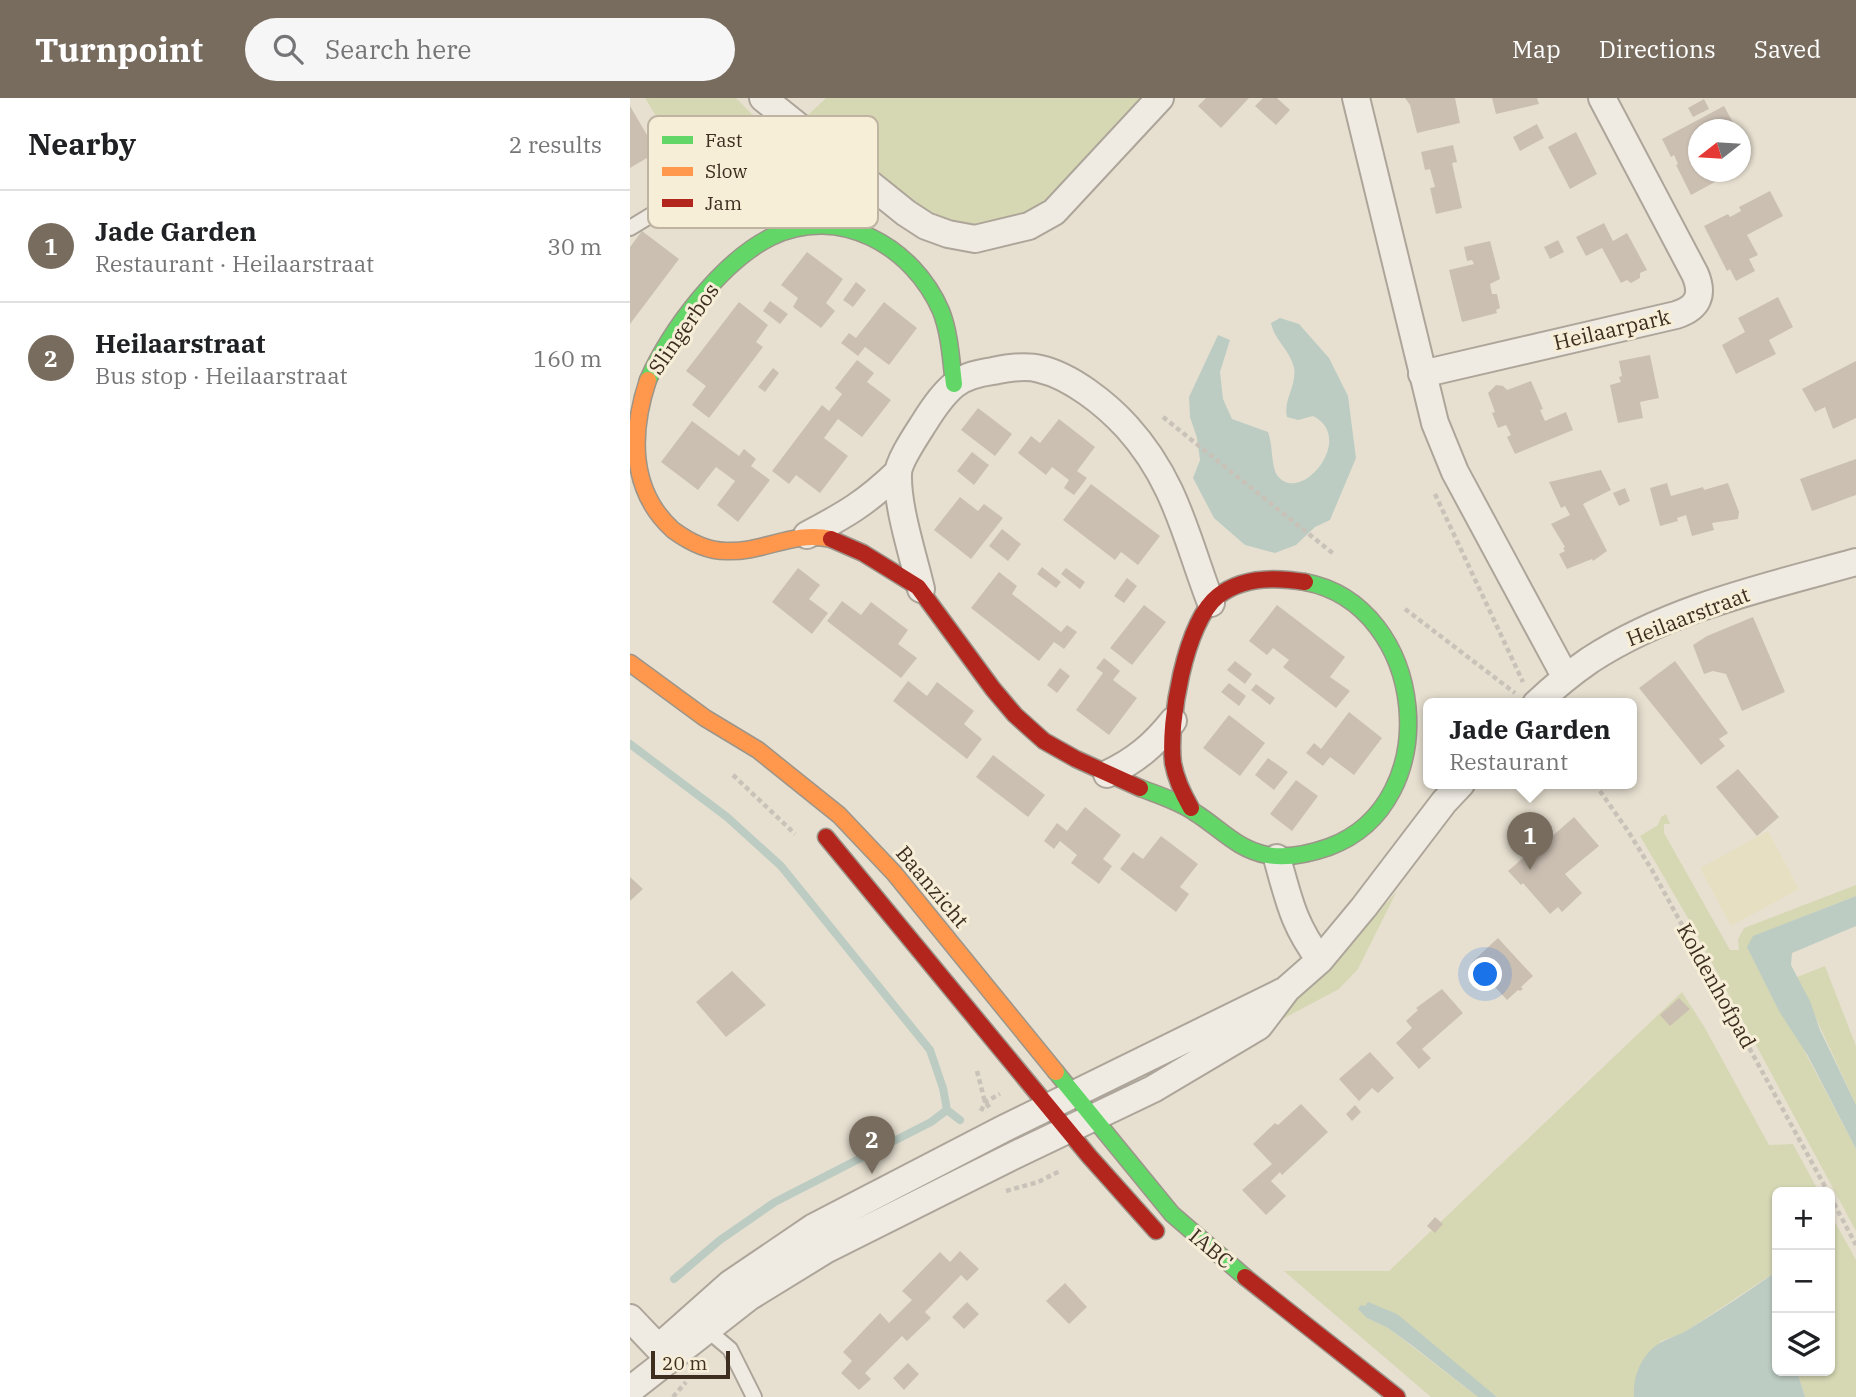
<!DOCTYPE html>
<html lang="en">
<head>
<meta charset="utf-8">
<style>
  :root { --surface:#fff; --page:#f6f6f6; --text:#202124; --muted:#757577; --line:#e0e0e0; --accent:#786c5e }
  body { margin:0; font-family:"IBM Plex Serif",serif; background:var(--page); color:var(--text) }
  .controls { position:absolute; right:21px; bottom:21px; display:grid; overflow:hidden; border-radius:10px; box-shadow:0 2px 5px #0004 }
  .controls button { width:63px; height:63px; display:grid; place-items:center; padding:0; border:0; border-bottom:2px solid var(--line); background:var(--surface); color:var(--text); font:35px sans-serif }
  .compass { position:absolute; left:1058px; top:21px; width:63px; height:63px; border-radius:50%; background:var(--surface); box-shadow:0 2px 5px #0004; rotate:253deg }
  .scale { position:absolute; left:21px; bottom:18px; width:79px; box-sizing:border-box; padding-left:7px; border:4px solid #3d2e20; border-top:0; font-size:19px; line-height:24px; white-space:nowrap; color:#3d2e20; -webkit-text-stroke:5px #f7eed8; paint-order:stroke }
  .you { position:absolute; left:856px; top:877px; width:24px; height:24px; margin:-18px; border:5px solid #fff; border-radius:50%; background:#1a73e8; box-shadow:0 0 0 10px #1a73e833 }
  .badge { display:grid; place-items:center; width:46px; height:46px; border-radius:50%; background:var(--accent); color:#fff; font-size:23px; font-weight:700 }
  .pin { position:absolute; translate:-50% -58px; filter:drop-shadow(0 2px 4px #0008) }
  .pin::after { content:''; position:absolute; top:37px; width:24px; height:21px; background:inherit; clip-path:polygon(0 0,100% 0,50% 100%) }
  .popup { position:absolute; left:793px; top:600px; width:214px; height:91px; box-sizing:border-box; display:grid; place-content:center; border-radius:10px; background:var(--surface); filter:drop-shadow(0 2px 5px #0005); font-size:23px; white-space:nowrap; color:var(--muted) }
  .popup b { font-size:26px; color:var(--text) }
  .popup::after { content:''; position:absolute; left:50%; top:100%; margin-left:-14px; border:14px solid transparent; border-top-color:var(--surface) }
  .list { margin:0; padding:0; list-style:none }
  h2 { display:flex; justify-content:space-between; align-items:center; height:91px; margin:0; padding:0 28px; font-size:30px }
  h2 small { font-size:23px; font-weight:400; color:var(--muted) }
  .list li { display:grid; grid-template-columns:46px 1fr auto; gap:21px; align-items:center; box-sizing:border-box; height:112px; padding:0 28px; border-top:2px solid var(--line) }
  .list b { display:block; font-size:26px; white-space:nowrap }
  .list p { margin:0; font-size:23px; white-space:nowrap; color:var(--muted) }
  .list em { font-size:23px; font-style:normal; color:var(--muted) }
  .icon { flex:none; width:38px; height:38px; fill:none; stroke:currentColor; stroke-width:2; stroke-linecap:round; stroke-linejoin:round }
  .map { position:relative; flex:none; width:1226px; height:1299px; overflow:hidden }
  header { display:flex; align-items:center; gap:42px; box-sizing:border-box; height:98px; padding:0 35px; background:var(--accent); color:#fff }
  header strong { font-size:33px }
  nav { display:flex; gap:38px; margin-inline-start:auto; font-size:24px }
  .search { width:490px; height:63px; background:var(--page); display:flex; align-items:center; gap:18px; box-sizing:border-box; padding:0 24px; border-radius:38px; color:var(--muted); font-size:26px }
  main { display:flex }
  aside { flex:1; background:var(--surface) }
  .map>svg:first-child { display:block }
  .farmland { fill:#e6dfc2 }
  .green { fill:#d6d7b3 }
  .water { fill:#bcccc2 }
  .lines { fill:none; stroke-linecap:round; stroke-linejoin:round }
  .stream { stroke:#bcccc2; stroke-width:8 }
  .building { fill:#cbbfb2 }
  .lane-casing { stroke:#ada599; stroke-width:18 }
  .street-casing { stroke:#ada599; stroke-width:30 }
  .fast-casing { stroke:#9c958a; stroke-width:19 }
  .slow-casing { stroke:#9c958a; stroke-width:19 }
  .jam-casing { stroke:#9c958a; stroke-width:19 }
  .path { stroke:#c8c2b9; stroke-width:4.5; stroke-dasharray:5 3.5; stroke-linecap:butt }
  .lane { stroke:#efebe3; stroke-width:14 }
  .street { stroke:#efebe3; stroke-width:26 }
  .fast { stroke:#63d668; stroke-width:16 }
  .slow { stroke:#ff974d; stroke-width:16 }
  .jam { stroke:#b3261e; stroke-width:16 }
  .labels { text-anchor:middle; stroke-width:6; stroke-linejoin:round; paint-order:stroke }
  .street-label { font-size:21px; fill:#3d2e20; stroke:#f7eed8 }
  .key { fill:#f7eed8; stroke:#bfb4a1; stroke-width:2 }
  .key-label { font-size:19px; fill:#3d2e20 }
</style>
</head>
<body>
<header>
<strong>Turnpoint</strong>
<div class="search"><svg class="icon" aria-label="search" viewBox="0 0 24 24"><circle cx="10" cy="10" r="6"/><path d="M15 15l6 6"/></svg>Search here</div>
<nav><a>Map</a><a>Directions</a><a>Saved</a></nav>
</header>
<main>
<aside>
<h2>Nearby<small>2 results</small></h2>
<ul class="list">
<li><span class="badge">1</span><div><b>Jade Garden</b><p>Restaurant · Heilaarstraat</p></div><em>30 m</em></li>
<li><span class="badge">2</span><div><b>Heilaarstraat</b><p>Bus stop · Heilaarstraat</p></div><em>160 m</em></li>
</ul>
</aside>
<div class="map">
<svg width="1226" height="1299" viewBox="0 0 1226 1299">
  <rect width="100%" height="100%" fill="#e7e0d1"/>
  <path class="farmland" d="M1138,733L1169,791L1101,828L1070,770Z"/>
  <path class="green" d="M15,0H106L137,31L63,79Z
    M196,0H514L405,112L381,123L348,127L314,120L281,103L176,19Z
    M1036,716L1040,726H1034V735L1100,852H1109L1108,841L1114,830L1226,787V798L1124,838L1166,937L1226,1051V1133L1055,815L1010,738L1028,727L1031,719Z
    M767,793L728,871L709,891L632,932L688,883Z
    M1195,868L1226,948V1007L1167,879Z
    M1052,894L1075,930L1139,1047L1163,1046L1189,1094H1147V1173L1053,1235L1031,1243L1004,1290V1299H867L806,1250L733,1214L737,1220L758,1230L848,1299H801L654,1173H759Z
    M1200,1115L1226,1162V1299H1175L1167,1273H1200Z"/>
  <path class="water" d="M650,220L669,226L699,260L718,298L726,360L700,422L685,429L666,447L645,455L615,447L584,420L563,380L570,362L567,340L560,319L559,299L588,237L600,242L590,274L593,301L602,321L638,334C643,347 641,368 647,377C670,409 727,340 683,318L668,322L657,319C653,301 667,288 664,270C661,253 644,242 641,225Z
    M1226,798V828L1162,855L1161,867L1180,903L1190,932L1226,1007V1051L1178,958L1149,913L1117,849L1123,838Z
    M1147,1173V1273H1167L1175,1299H1004C1003,1282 1008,1266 1019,1254C1029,1242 1043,1240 1056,1233C1087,1214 1118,1194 1147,1173Z
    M738,1204L767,1216L867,1299H848L784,1249L758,1230L737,1220L728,1211L731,1207L735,1208Z"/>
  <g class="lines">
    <path class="stream" d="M0,646L97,719L151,768L300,952L313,990L317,1012L330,1022
      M44,1181L90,1142L145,1104L301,1024L317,1012"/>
  </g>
  <path class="building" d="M576,0H619L591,30L568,8Z
    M633,0H647L660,12L646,27L625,8Z
    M775,0H825L830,25L787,35L780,7Z
    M862,0H907L909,6L866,16Z
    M1074,1L1079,11L1063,19L1058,10Z
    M0,8L27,54L0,70Z
    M1094,8L1107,32H1068V74H1079L1085,84L1061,97L1046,67L1048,66L1044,57L1041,59L1032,41Z
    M907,26L914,40L890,53L883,39Z
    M946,34L967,76L940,91L918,49Z
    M823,47L827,64L822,65L832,110L806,116L800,90L805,89L800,71L795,72L791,54Z
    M1140,93L1153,118L1117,137L1128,157L1119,161L1125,173L1106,183L1100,171L1097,173L1074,128L1098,116L1100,119L1111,113L1109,109Z
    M974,125L983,143L997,135L1017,172L1010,175V180L1001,185L997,182L991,185L972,150L956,158L946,139Z
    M12,133L49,161L0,226V149Z
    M928,142L934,154L920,161L914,149Z
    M860,143L870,181L860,186L862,196H867L870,210L866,212L867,215L832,224L819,172L844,166L842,162L837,163L834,149Z
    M177,154L213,181L196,205L205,213L191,230L163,209L168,200L151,187Z
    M226,184L236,192L223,209L213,202Z
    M1148,199L1163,229L1139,242L1146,256L1106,276L1092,247L1115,234L1108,220Z
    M140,203L158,216L150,226L133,213Z
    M109,204L138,227L126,244L133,249L79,320L62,307L76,288L56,273Z
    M254,204L287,230L259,267L235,249L228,258L211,245L219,235L226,240Z
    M1020,257L1029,300L1010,304L1013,320L988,325L980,287L991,284L989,279L992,278L989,263Z
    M227,262L244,275L237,284L261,302L232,339L208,321L194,340L218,358L190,395L166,377L159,386L142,373L192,307L199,313L212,296L205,290Z
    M1226,263V320L1203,331L1195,309L1185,314L1172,291Z
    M143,270L149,275L135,294L128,289Z
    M901,283L913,311L910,312L915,323L936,314L943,332L885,356L877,339L881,337L876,327L868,330L862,315L865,314L858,295L866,287L873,288L877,292Z
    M348,310L382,336L365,358L331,332Z
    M429,321L465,349L447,373L457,380L444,397L434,390L439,382L422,369L416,377L388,355L401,338L410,345Z
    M62,323L109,358L114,351L126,361L121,368L140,382L108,424L87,407L105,383L86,369L68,392L31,364Z
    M342,354L359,367L344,387L327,373Z
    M1226,361V397L1182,413L1170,381Z
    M971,372L981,392L953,406L977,453L963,463L962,461L937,471L929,456L935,453L933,450L935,449L921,426L940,417L935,408L931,410L919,384Z
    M1037,385L1041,398L1073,389L1074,392L1098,385L1109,414L1108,421L1082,425L1084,432L1062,438L1056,417L1047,420L1048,423L1030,428L1020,390Z
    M461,386L530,438L508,467L491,454L485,462L433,422Z
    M995,390L1000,403L989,408L983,395Z
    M330,399L348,413L354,406L373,420L341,461L304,432Z
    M372,431L391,446L378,463L359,448Z
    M412,469L431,484L426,490L407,476Z
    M168,470L190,487L179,501L198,515L182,536L142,504Z
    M436,470L455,484L450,491L431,476Z
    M369,474L387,488L382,496L431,534L437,527L447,534L434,551L424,544L409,563L341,510Z
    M497,480L507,488L494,505L484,498Z
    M212,503L231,517L241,504L278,532L268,546L287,560L271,580L197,523Z
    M514,507L536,524L502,567L480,550Z
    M647,507L715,559L700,579L720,593L706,610L653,569L659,562L643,550L637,557L619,543Z
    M1123,519L1155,594L1112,613L1096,576L1083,573L1074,576L1063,547L1077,538Z
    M474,560L490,573L483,582L507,600L479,637L446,612L473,575L466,570Z
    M605,563L622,576L615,586L597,572Z
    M1045,563L1098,635L1089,641L1095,648L1071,667L1009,590Z
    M430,570L440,578L427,595L417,587Z
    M278,583L297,598L307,584L344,613L334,626L352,641L337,661L263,603Z
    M599,585L616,598L609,608L591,594Z
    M626,586L645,600L640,607L621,592Z
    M719,614L752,640L724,677L700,659L693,668L676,655L684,645L691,651Z
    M599,617L635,645L610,678L573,650Z
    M363,657L415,697L398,719L346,679Z
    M638,660L658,674L644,692L625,677Z
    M1108,671L1149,719L1127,738L1086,689Z
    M666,682L688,698L662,733L640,716Z
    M455,709L491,737L473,761L482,768L469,786L441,765L447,757L430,743L424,751L414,743L427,725L437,733Z
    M944,719L969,748L935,776L952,795L932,814L928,809L920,816L893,785L891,787L878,773L893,760L895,762Z
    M531,738L568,766L550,789L559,796L546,814L490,771L503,754L513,761Z
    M0,779L13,791L0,803Z
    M868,840L903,878L891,889L893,891L890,893L888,892L877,902L842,864Z
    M102,873L136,907L96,939L66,904Z
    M812,891L833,915L792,951L801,960L789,971L766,945L782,930L776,923L788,912L786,910Z
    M1049,900L1060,911L1040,928L1030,917Z
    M740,954L764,980L748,995L742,990L729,1003L709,981Z
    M671,1006L698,1034L652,1077L650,1074L641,1083L656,1098L636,1117L612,1092L642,1066L623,1046L645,1025L648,1027Z
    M725,1007L731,1014L722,1023L716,1016Z
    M805,1119L813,1126L805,1135L797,1128Z
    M330,1153L349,1171L337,1183L331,1177L295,1214L301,1220L277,1243L272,1238L235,1275L241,1281L229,1292L211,1275L222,1263L213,1254L250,1215L259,1225L282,1202L272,1193L310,1154L320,1164Z
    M435,1185L457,1209L439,1226L416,1203Z
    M337,1204L349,1216L334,1231L322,1219Z
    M278,1265L289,1276L274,1292L263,1280Z"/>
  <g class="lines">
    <defs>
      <path id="lane" d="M0,130L138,46L164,25
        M75,1230L100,1251L124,1299"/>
      <path id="street" d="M133,0L276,115L296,128L318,136L345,141L399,128L424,114L530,0
        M726,0L805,325L825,374L936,580
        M792,276L1046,217C1068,210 1074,197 1065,176L972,0
        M177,437C215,417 236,405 268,374
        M291,491C283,457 267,409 268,376C268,364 287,336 294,325C302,312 312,297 324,287C335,278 349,275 363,273C377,270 396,267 410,271C441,278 476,306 497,329C546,383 556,440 581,505
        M906,606C923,590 941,575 960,562C1040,510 1136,489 1226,464
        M477,676C505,663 524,647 543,623
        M647,760C659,802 663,826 690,862
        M0,1220L39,1261
        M37,1242L100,1186L184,1129L373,1031L652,894
        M0,1292L119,1199L197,1151L389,1055L523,991L629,928L657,891L690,862L734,809L814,704L831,686"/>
      <path id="fast" d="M18,282C40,232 91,164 141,139C209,106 283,148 311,213C320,236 321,262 324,286
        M510,690C528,697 548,703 564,714C589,729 606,751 637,757C658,761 679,756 699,749C818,705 797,507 675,484
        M426,974L542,1116L615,1179"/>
      <path id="slow" d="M18,282C0,336 0,393 43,432C58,443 76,453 96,453C133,455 164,432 201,441
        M0,565L75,620L128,652L209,717L264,775L426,974"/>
      <path id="jam" d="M201,441L233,455L288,489L363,591L385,617L414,643L446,661L510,690
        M561,710C553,696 546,682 543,665C538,625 555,524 588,498C612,479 646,479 675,484
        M196,739L459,1058L526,1133
        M615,1179L767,1299"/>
    </defs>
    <use href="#lane" class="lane-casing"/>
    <use href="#street" class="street-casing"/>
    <use href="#fast" class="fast-casing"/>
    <use href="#slow" class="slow-casing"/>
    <use href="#jam" class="jam-casing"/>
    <path class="path" d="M533,319L705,457
      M805,396L893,584
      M775,511L885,595
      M103,677L165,736
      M965,686L998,733L1022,772L1198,1094
      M347,973L355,1004L360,1010
      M351,1013L355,1004L370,996
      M376,1093L408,1084L430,1073
      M1200,1098L1226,1147
      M43,1299L56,1284"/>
    <use href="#lane" class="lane"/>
    <use href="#street" class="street"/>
    <use href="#fast" class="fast"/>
    <use href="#slow" class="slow"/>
    <use href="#jam" class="jam"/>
  </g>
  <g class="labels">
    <g class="street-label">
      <text transform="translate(54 231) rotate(-55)" y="7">Slingerbos</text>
      <text transform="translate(982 232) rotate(-13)" y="7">Heilaarpark</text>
      <text transform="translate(1058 519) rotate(-21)" y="7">Heilaarstraat</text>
      <text transform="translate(302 789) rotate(50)" y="7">Baanzicht</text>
      <text transform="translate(1086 888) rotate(61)" y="7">Koldenhofpad</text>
      <text transform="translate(581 1151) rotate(40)" y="7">IABC</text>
    </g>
  </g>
  <rect x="18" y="18" width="230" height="112" rx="10" class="key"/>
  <rect x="32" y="38" width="31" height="8" fill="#63d668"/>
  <rect x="32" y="69" width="31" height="9" fill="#ff974d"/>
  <rect x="32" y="101" width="31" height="8" fill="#b3261e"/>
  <g class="key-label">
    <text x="75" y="49">Fast</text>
    <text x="75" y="80">Slow</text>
    <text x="75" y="112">Jam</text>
  </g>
</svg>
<div class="controls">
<button>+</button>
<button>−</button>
<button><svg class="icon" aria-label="layers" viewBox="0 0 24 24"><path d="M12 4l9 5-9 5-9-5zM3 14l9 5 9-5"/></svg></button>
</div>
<svg class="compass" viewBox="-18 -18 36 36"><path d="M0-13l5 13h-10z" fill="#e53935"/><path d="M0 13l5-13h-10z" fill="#757577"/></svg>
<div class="scale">20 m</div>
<div class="you"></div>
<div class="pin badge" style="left:900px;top:772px">1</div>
<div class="popup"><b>Jade Garden</b>Restaurant</div>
<div class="pin badge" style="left:242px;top:1076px">2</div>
</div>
</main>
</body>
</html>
